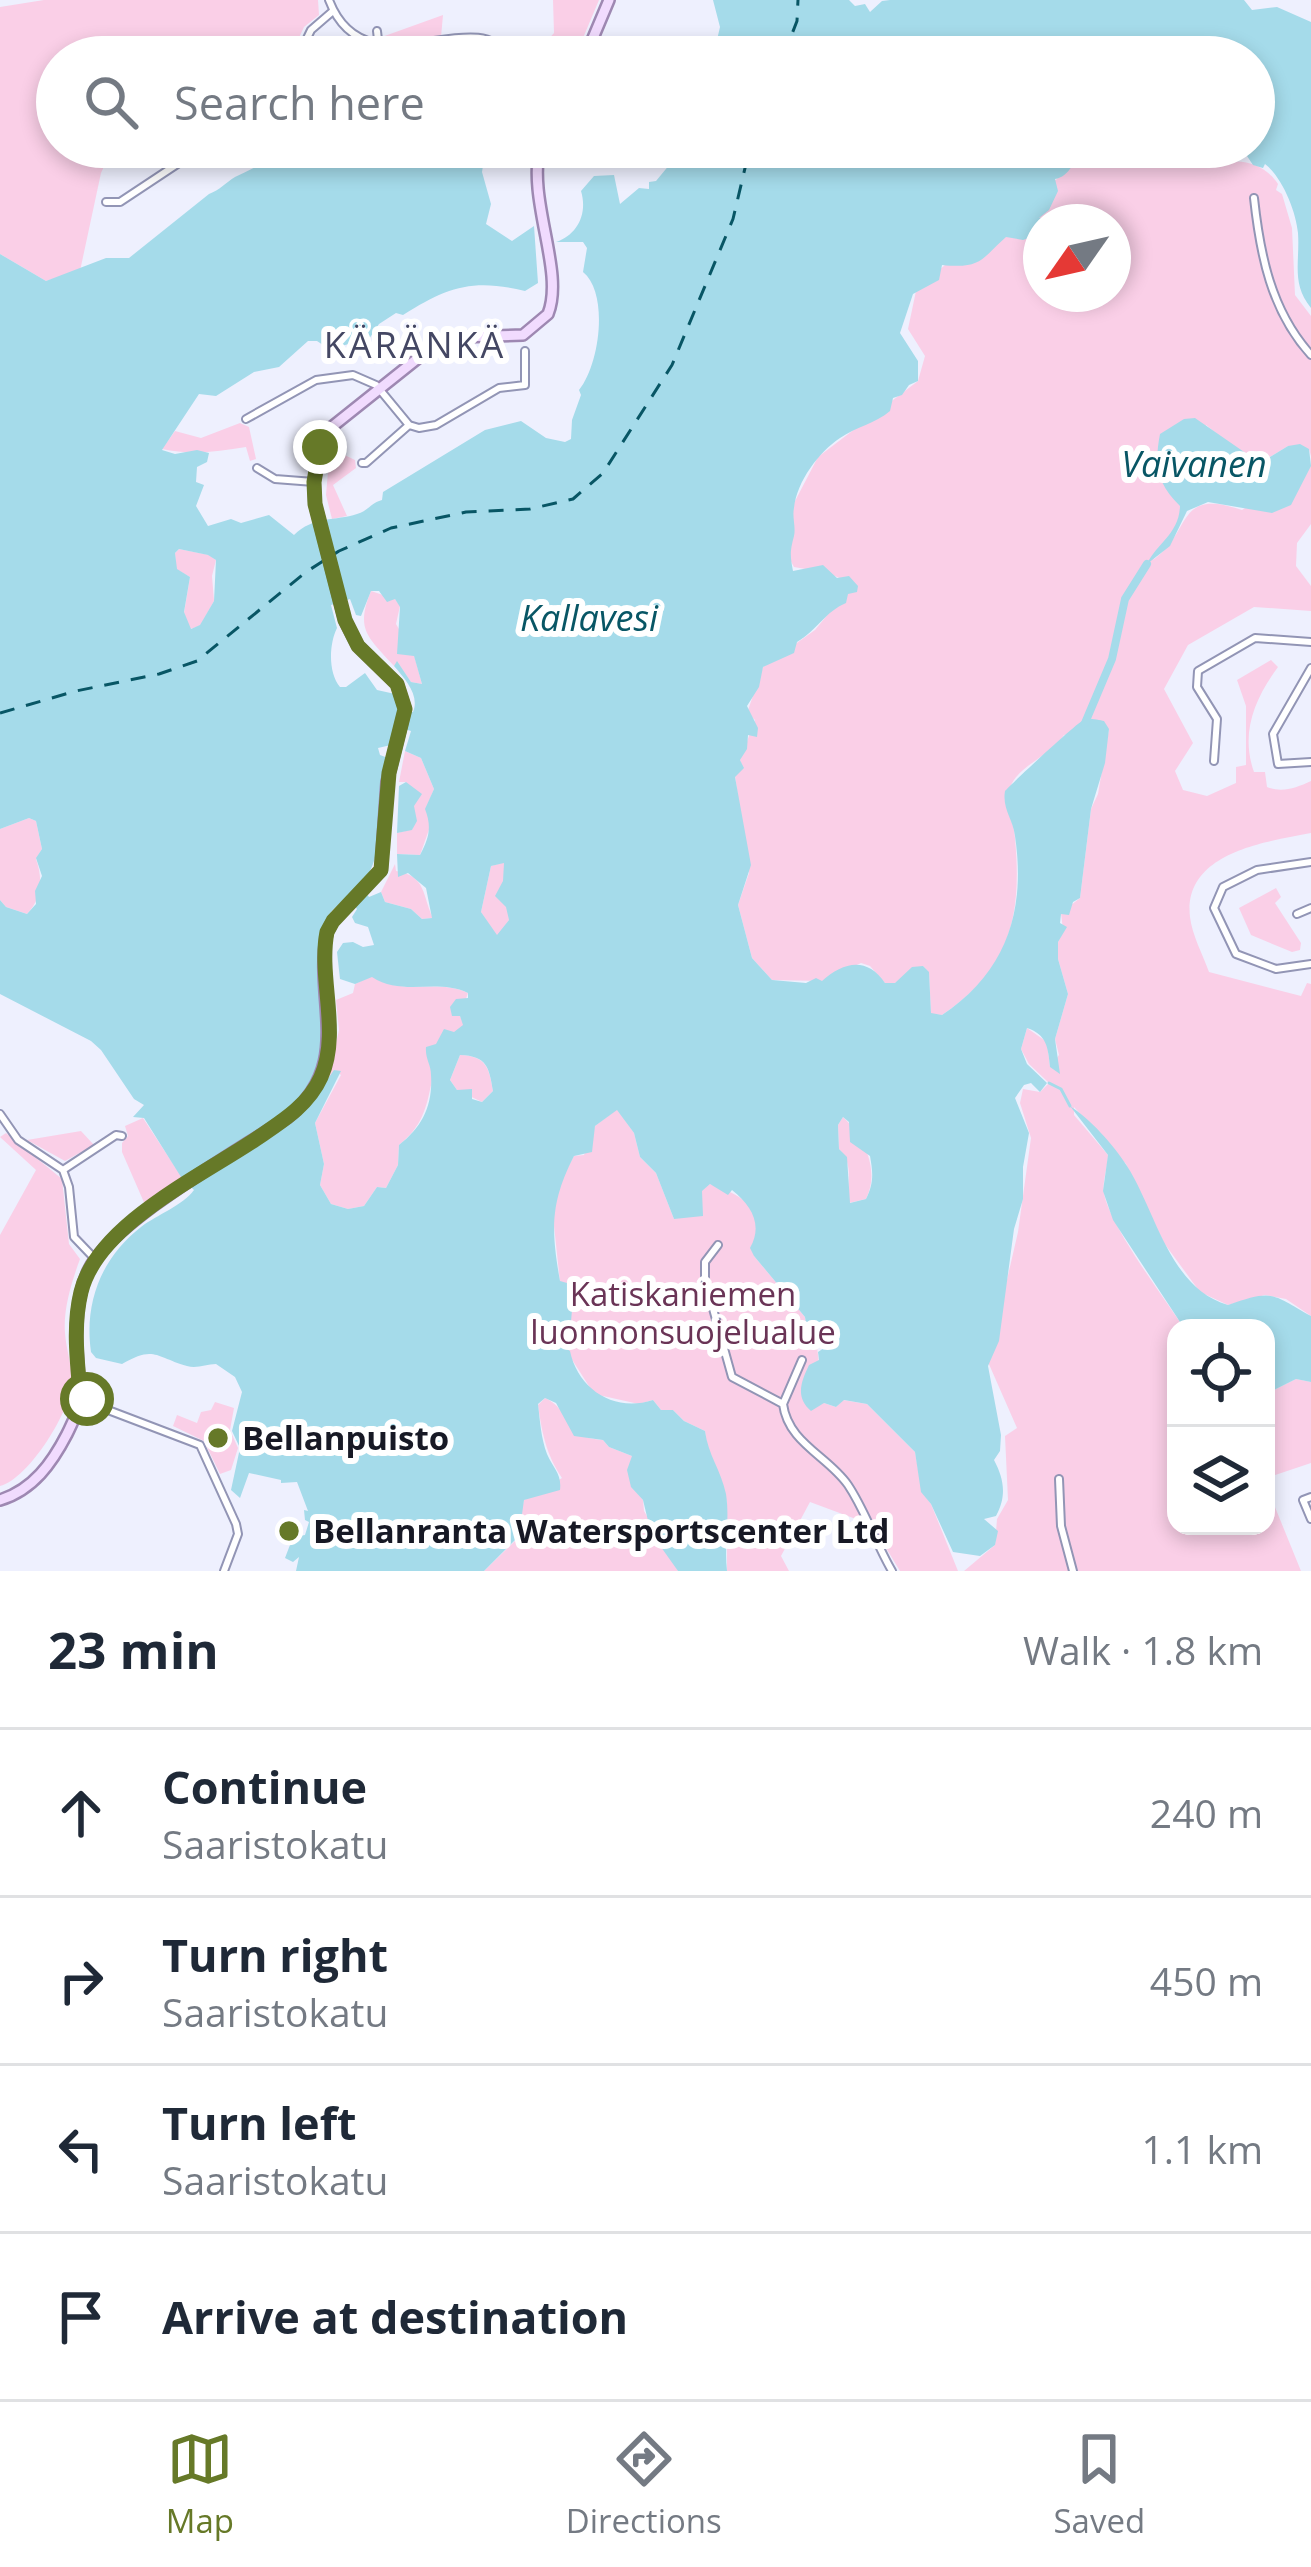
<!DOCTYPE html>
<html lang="en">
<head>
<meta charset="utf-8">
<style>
  :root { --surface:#fff; --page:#f6f6f7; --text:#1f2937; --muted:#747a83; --line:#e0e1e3; --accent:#667928 }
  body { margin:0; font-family:"Open Sans",sans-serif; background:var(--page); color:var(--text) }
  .controls { position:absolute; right:36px; bottom:36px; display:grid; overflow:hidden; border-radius:24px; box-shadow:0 6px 18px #0003 }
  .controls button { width:108px; height:108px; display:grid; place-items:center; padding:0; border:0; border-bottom:3px solid var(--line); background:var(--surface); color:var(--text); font:60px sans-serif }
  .compass { position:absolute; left:1023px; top:204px; width:108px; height:108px; border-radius:50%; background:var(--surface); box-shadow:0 6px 18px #0003; rotate:236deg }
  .stop { position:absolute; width:36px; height:36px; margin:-27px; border:9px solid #667928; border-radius:50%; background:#fff }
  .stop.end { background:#667928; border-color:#fff; box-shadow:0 3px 12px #0008 }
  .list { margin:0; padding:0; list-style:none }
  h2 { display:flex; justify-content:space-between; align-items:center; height:156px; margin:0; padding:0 48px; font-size:51px }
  h2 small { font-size:39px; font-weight:400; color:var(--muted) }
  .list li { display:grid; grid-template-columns:78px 1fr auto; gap:36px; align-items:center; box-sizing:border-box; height:168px; padding:0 48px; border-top:3px solid var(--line) }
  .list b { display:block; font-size:45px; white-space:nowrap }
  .list p { margin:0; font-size:39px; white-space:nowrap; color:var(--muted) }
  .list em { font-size:39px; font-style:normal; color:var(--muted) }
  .icon { flex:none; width:66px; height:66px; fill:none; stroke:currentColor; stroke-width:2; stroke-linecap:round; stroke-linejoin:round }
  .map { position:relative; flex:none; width:1311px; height:1571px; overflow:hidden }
  .search { position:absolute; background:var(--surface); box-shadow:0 6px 18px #0003; left:36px; right:36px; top:36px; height:132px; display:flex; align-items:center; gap:30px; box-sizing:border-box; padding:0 42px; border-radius:66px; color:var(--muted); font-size:45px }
  .sheet { height:828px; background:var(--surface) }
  nav { display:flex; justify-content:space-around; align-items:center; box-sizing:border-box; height:168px; border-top:3px solid var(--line); background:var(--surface); font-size:33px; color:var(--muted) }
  nav a { display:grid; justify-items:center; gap:6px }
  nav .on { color:var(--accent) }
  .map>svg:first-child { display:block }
  .green { fill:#facfe7; fill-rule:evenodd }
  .water { fill:#a5dbea; fill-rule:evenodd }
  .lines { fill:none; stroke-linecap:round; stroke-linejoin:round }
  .stream { stroke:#a5dbea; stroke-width:3 }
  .river { stroke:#a5dbea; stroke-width:8 }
  .ferry { stroke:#085665; stroke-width:3; stroke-dasharray:15 12; stroke-linecap:butt }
  .minor-casing { stroke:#9295b5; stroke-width:10 }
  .major-casing { stroke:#9e88b2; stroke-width:14 }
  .minor { stroke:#fff; stroke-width:6 }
  .major { stroke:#f1dbfe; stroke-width:9 }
  .route { stroke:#667928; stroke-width:15 }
  .poi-dot { fill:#667928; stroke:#fff; stroke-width:4.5 }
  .labels { text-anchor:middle; stroke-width:12; stroke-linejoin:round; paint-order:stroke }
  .park-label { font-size:33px; fill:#6a3456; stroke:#fff }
  .poi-label { font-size:33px; font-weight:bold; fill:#171925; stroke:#fff; text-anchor:start }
  .neighbourhood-label { font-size:36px; letter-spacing:3px; fill:#444763; stroke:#fff }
  .water-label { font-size:36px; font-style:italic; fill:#085665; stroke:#fff }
</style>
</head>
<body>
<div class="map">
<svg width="1311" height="1571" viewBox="0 0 1311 1571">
  <rect width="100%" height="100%" fill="#eef0fe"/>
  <path class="green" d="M44,0H318L319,15L304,27L290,57H57V147H113L101,173L80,271L46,281L0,254V7Z
    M553,0H599L575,57H532L554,33Z
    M443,15L441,37L450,57H382L379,38Z
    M1079,147H1210L1224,163C1245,158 1266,166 1278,184L1276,190L1282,194L1292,228L1295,295L1311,316V456L1309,449L1288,446L1260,463L1247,458L1206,425L1177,524L1153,560C1193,532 1175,487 1242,510L1311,466V524L1297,543L1296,566L1311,586V611L1254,607L1188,645L1164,689L1193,743L1175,771L1183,790L1207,796L1236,783V767L1246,765V706L1237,680L1271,660L1278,667C1255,698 1240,733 1254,772H1265L1267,787C1282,793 1296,788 1311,781V833C1264,842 1183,853 1190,917C1192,935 1203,955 1209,972L1301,996L1307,983L1311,984V1316L1286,1299L1265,1295L1228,1305L1200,1292L1164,1243L1126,1164L1074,1107V1115L1108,1155C1108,1167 1102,1181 1104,1193C1109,1225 1165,1299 1184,1328H1176V1526H1266V1485L1301,1571H964L995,1545L997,1519L1008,1500L1005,1436L1017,1428L988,1362L1018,1232L1031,1138L1020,1103L1023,1089L1040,1092L1049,1083L1029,1064L1021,1049L1027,1028L1047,1042L1050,1067L1059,1055L1055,1039L1068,994L1058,959V942L1063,930L1061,913L1080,898L1091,809L1098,794L1109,729L1064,735C1052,755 1021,764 1011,785C1001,807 1014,818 1015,838C1022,916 1011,969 942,1015L931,1014L929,973L923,966L895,983H885L870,966L861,963L822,981L772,980L752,958L738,905L749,873L735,776L743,768L740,760L755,720L747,713L763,667L815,630L853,584L828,573L794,567L788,556L794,503L818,457L918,381L925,356L908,329L916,291L956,255L1057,179ZM1041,222H1113V294H1041Z
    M240,423L249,427L256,459L250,461L246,447C217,452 189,455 162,449L175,431L201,438Z
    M330,448L355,460L356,468L333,485L347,516L332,519L326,495Z
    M179,549L209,555L216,560L212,576L214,601L200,626L190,629L184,613L190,577L176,569L175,553Z
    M371,591L395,599L400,606L396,624L414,655L422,684L411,682L397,662L394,666C368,637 355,630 371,591Z
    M405,751L421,758L434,789L426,808L431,824L420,855L397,854V833L413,829L414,805L406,782H399Z
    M29,818L36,821L42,849L36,859C43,879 42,898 27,914L6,907L0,900V829Z
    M505,862L509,920L497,937L481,912L491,866Z
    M395,864L396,871C427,876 422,896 433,918L422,919L411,909L385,902L381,892Z
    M1276,888L1281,897L1275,903L1301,943L1300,950L1292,952L1251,935L1239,908Z
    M372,976C403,997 436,978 468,993L460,1016L464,1025C416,1061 446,1109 399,1145L398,1165L386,1188L377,1187L364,1206L348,1209L331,1204L320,1185L324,1164L315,1123L341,1075L335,1070L328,1080L339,1030L336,1000L353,993L355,984Z
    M460,1055C486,1056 489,1067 493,1091L482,1102L457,1090L450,1080Z
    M617,1109L634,1133L640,1157L656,1173L674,1219L700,1200L702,1190L710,1184C751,1198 763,1211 754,1256L805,1317L807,1330L817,1347L824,1403L836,1407L843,1400L867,1404L915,1452L922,1492L931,1504L958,1571H900L872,1525L810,1502L781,1556L789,1571H727V1502L708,1456L705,1431L684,1421L673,1410H661L653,1400L639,1404L594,1394L564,1347V1327L573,1309L571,1294L560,1282L553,1216L556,1190L574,1156L584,1155L595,1126Z
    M843,1117C865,1138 880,1171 866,1199L849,1203C846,1183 855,1165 839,1149L838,1125Z
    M143,1118L183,1179L146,1207L122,1152V1143L128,1136L125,1126Z
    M81,1131L94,1145L65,1161L27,1140Z
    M6,1133L62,1179L69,1244L80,1259C72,1281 63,1309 65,1333C66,1349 72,1365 72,1381C72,1409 29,1479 0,1486V1235L36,1170L0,1137Z
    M1296,1379L1311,1382V1463L1266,1478V1394Z
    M545,1398C573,1411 563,1438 603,1440L609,1447L632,1456L631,1486L643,1500L644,1511L678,1571H484L515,1541L524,1500L562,1478C546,1454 542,1433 538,1405Z
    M215,1402L234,1408L230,1430L238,1448L231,1470L220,1474L204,1441L173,1426L177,1415L197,1423L201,1412L211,1410Z"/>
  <path class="water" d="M713,0H849L855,6L865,4L870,12L882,1L890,0H1244L1252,10L1277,7L1311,22V308C1291,284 1300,262 1298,233C1296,211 1282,177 1265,164L1263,168L1253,165L1247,156H1227L1215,147H1254V57H713L720,27Z
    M302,147H343L382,155L392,147H486L482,172L491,204L486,224L512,241L534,226L538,283L525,291C473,278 447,287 403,315L396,313L379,324L369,339L329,349L317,341H308L279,367L254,372L216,396L199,394L162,450L175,454L197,450L209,453L207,462L197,467L196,482L204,485L196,506L208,526L231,519L241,523L269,515L294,535C313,516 336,521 357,514C370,510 370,503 382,500L383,492L485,430L521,421L546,438L565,442L571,439L572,420L581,395L579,390C600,364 609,293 583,272L587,248L583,242H556C577,235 588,214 581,191L594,176L614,175L620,204L639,188L649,189V182L656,181L680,152L689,159L700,147H1081C1076,160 1069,177 1055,179L1058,191L1049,210L1039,218L1052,217L1055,222H1041V234L1023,240L1006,237C981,259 982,269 942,265L939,280L913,294L900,333L918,361V381L909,385L902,395L893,398L890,411C876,423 856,427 840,438C819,452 797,481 794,508C792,517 796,527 794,536C790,551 790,556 793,571L823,565L837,578L849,576L858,586L857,592L848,594L846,603C826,611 816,631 797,642L794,653L763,667L759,687L747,706L758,728L757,737L748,735L747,749L740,760L744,768L735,777L751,865L738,905L752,958L772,980L806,983L816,978L822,981C843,962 867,956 885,983H895L912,967L923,966L929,972L931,1013L942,1015C1007,972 1026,910 1015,836C1013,819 1002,809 1005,791C1012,783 1080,720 1085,719C1089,718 1100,720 1104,721L1109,729L1105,763L1091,809L1080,898L1073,902L1069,915L1061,914L1060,923L1067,927L1058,942V959L1068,994L1055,1039L1060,1074L1050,1067C1048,1047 1047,1035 1027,1028L1021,1049L1027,1064L1047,1083L1040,1092L1031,1083L1024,1085L1015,1098L1029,1133L1023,1167V1199L1014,1229L999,1341L988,1366L1001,1435L1000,1451L994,1460C1004,1479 1007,1496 996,1516L984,1519L998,1531L995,1545L980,1556L953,1552L931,1504L921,1492L915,1452L867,1404L844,1400L836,1407L824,1403L811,1411C795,1397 801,1382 809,1365L819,1360L818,1352L827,1346L824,1343L817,1347L807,1330L805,1317L754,1256L750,1248C763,1225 752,1206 732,1190L728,1195L710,1184L702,1191L703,1216L674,1219L656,1173L640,1157L634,1133L617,1110L595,1126L592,1152L574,1156C550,1203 551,1230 560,1281L574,1285L571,1322L564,1328V1347L570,1351C578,1389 614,1413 653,1400L661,1410H673L684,1421L705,1431C708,1455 721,1470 726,1494C730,1520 724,1545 727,1571H678L651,1533L643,1500L631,1487L627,1470L632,1456L609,1447L603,1440L574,1436L556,1403L545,1398L538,1404C540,1421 541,1438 547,1454C553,1468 562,1474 560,1490L524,1500L519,1536L484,1571H296L299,1557L293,1562L285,1558L293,1537L305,1535L309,1522L305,1520L304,1510L308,1511L297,1482L281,1483V1480L249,1473L240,1498L231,1490L240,1448L232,1431L242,1392L235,1377L216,1364C206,1364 197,1369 187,1366C156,1357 154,1345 122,1364L96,1358L91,1352C84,1303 101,1258 141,1227C158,1214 182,1206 194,1190L181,1177L144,1118L133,1117L144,1105L134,1099L101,1050L91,1041L0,994V900L6,907L27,914L36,904L35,891L42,876L36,858L42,849L36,821L29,818L0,829V254L46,281L106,258H129L209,194C220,190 225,183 235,177C257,167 278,154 302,147ZM179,549L208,555L216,560L214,601L200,625L191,629L184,612L190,577L177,569L175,553ZM371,591H379L387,602L395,599L400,607L397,654L414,656L422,684L411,682L397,661L394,666C405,679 420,695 413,712L400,711L395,694L377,690L365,673L346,687H340C328,673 329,644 337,628L331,605L350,599L356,615L361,616ZM398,727L411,731L405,751L421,758L434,789L425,809C432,827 429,838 420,855L397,854L398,877L408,873L426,888L432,918L422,919L411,909L385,902L381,892L369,897L361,886C390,849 374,801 388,758L380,755L378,748L391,745ZM504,863L503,881L495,896L506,907L509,920L497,935L481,912L491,866ZM348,898L357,909L352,917L355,923L368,927L374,945L363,947L353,942L343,943L337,952L340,979L355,984L372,977C403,997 436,978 468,993V998L456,999L450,1007L452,1016H460L463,1025L454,1032L444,1029L436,1044L426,1047C425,1059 431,1064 431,1075C433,1106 422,1127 399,1145L398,1165L386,1188L377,1187L364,1206L348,1209L331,1204L320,1185L324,1164L315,1123L341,1071L334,1070L327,1080L315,1072C338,1022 290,929 348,898ZM460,1055C487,1056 489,1067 493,1091L482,1102L472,1099V1089L457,1090L450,1080ZM843,1117L849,1122L850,1142L870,1156C873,1173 874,1183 866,1199L850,1203L847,1157L839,1149L838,1125Z
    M1195,418L1260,463L1288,446L1300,444L1309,449L1311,466L1291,505L1272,513L1208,502L1187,511L1170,546L1147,564C1157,543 1179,534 1180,506C1157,484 1154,465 1160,434L1184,419Z
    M406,782L422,794L414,806L417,821L412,830L397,833L399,786Z
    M1070,1106C1089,1118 1114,1145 1127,1166C1156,1211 1169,1288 1228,1305C1274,1289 1272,1294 1311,1316V1382L1296,1379L1266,1394V1328H1184L1113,1220L1103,1191L1108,1155Z"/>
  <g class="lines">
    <path class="stream" d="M1049,1083L1061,1089L1070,1106"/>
    <path class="river" d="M1085,723L1112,659L1125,599L1147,564"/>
    <path class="ferry" d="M783,57L797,21L798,0
      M0,713L76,691L159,674L197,661L306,572L339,551L391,528L466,512L530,509L573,499L603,473L672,365L733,219L750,147"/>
    <defs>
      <path id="minor" d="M329,0C365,95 478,0 508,57
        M377,31L380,57
        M298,57L311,30L333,11
        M1254,198C1260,254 1271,311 1311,355
        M106,202H120L203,147
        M246,419L316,380L353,375L376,385L409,425L419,428L436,425L499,388L525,385V351
        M362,463H366L409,425
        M257,468L275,479L314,482
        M1311,668L1273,734L1278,764L1311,762
        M1214,761L1217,719L1197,687L1198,671L1255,638L1311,642
        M1311,862L1257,870L1223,887L1214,908L1236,954L1276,969L1311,964
        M1297,914L1311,908
        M0,1114L18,1140L63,1170L69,1187L74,1237L95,1259
        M63,1170L116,1135L122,1136
        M718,1245L705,1262V1280L732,1377L783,1404C788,1443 828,1456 848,1485C866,1512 876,1544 892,1571
        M87,1402L200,1445L236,1524L238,1534L224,1571
        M783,1404L802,1360
        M1059,1479L1061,1526L1073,1571
        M1311,1497L1303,1500L1311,1519"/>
      <path id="major" d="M585,57L609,0
        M80,1392C77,1352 71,1309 88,1271C111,1222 238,1151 287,1118C355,1063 313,1002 327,932L333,921L381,870L387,782L405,709L397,684L358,646L345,621L315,504L314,482L320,447L333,426L437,343L459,337L523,335L548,314C565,271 527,201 540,147
        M0,1500C33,1490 52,1463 67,1434C74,1420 76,1411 87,1403L86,1397L80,1392L71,1401L77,1409"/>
    </defs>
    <use href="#minor" class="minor-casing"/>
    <use href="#major" class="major-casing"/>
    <use href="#minor" class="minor"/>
    <use href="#major" class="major"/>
  </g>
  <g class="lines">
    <path class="route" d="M87,1399L80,1392C77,1359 73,1325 81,1292C97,1225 201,1176 256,1139C281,1122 308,1106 321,1077C341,1032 318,978 327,932L333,921L381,870L389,773L405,709L397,684L358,646L345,620L315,504L314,482L320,447"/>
  </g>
  <g class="poi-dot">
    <circle cx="218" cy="1438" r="12"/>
    <circle cx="289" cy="1531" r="12"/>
  </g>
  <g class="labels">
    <g class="park-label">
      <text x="683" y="1306">Katiskaniemen<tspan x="683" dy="38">luonnonsuojelualue</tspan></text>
    </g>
    <g class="poi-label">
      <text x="242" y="1450">Bellanpuisto</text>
      <text x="313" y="1543">Bellanranta Watersportscenter Ltd</text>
    </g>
    <g class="neighbourhood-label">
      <text x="415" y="358">KÄRÄNKÄ</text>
    </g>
    <g class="water-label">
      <text x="1194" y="477">Vaivanen</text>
      <text x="589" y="631">Kallavesi</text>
    </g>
  </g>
</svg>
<div class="controls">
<button><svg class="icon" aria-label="locate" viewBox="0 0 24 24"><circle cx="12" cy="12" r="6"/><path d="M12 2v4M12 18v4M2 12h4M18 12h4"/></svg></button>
<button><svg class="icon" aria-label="layers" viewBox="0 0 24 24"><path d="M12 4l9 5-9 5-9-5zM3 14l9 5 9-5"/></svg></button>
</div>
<svg class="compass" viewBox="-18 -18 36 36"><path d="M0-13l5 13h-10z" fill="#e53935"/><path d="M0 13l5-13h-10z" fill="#747a83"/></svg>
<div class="stop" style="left:87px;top:1399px"></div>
<div class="stop end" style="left:320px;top:447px"></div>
<div class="search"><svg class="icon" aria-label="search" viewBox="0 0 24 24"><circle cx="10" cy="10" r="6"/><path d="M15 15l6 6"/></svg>Search here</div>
</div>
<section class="sheet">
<h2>23 min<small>Walk · 1.8 km</small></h2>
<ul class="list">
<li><svg class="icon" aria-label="ahead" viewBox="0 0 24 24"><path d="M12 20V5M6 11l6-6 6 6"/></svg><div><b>Continue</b><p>Saaristokatu</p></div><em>240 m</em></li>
<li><svg class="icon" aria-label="right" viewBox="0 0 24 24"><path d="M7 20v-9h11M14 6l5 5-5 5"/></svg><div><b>Turn right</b><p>Saaristokatu</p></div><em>450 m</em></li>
<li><svg class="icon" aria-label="left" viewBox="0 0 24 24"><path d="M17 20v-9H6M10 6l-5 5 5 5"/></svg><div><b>Turn left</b><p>Saaristokatu</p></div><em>1.1 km</em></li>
<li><svg class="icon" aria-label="arrive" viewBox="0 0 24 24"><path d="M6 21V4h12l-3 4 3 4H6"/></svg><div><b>Arrive at destination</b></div></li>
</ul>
</section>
<nav>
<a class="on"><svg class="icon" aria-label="map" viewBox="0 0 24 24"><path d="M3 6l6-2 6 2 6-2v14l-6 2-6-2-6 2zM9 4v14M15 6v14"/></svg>Map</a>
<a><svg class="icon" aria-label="directions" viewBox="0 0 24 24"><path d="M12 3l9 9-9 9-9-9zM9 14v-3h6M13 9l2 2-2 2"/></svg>Directions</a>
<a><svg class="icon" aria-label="saved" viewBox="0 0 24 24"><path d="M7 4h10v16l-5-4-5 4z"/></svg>Saved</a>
</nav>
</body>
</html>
